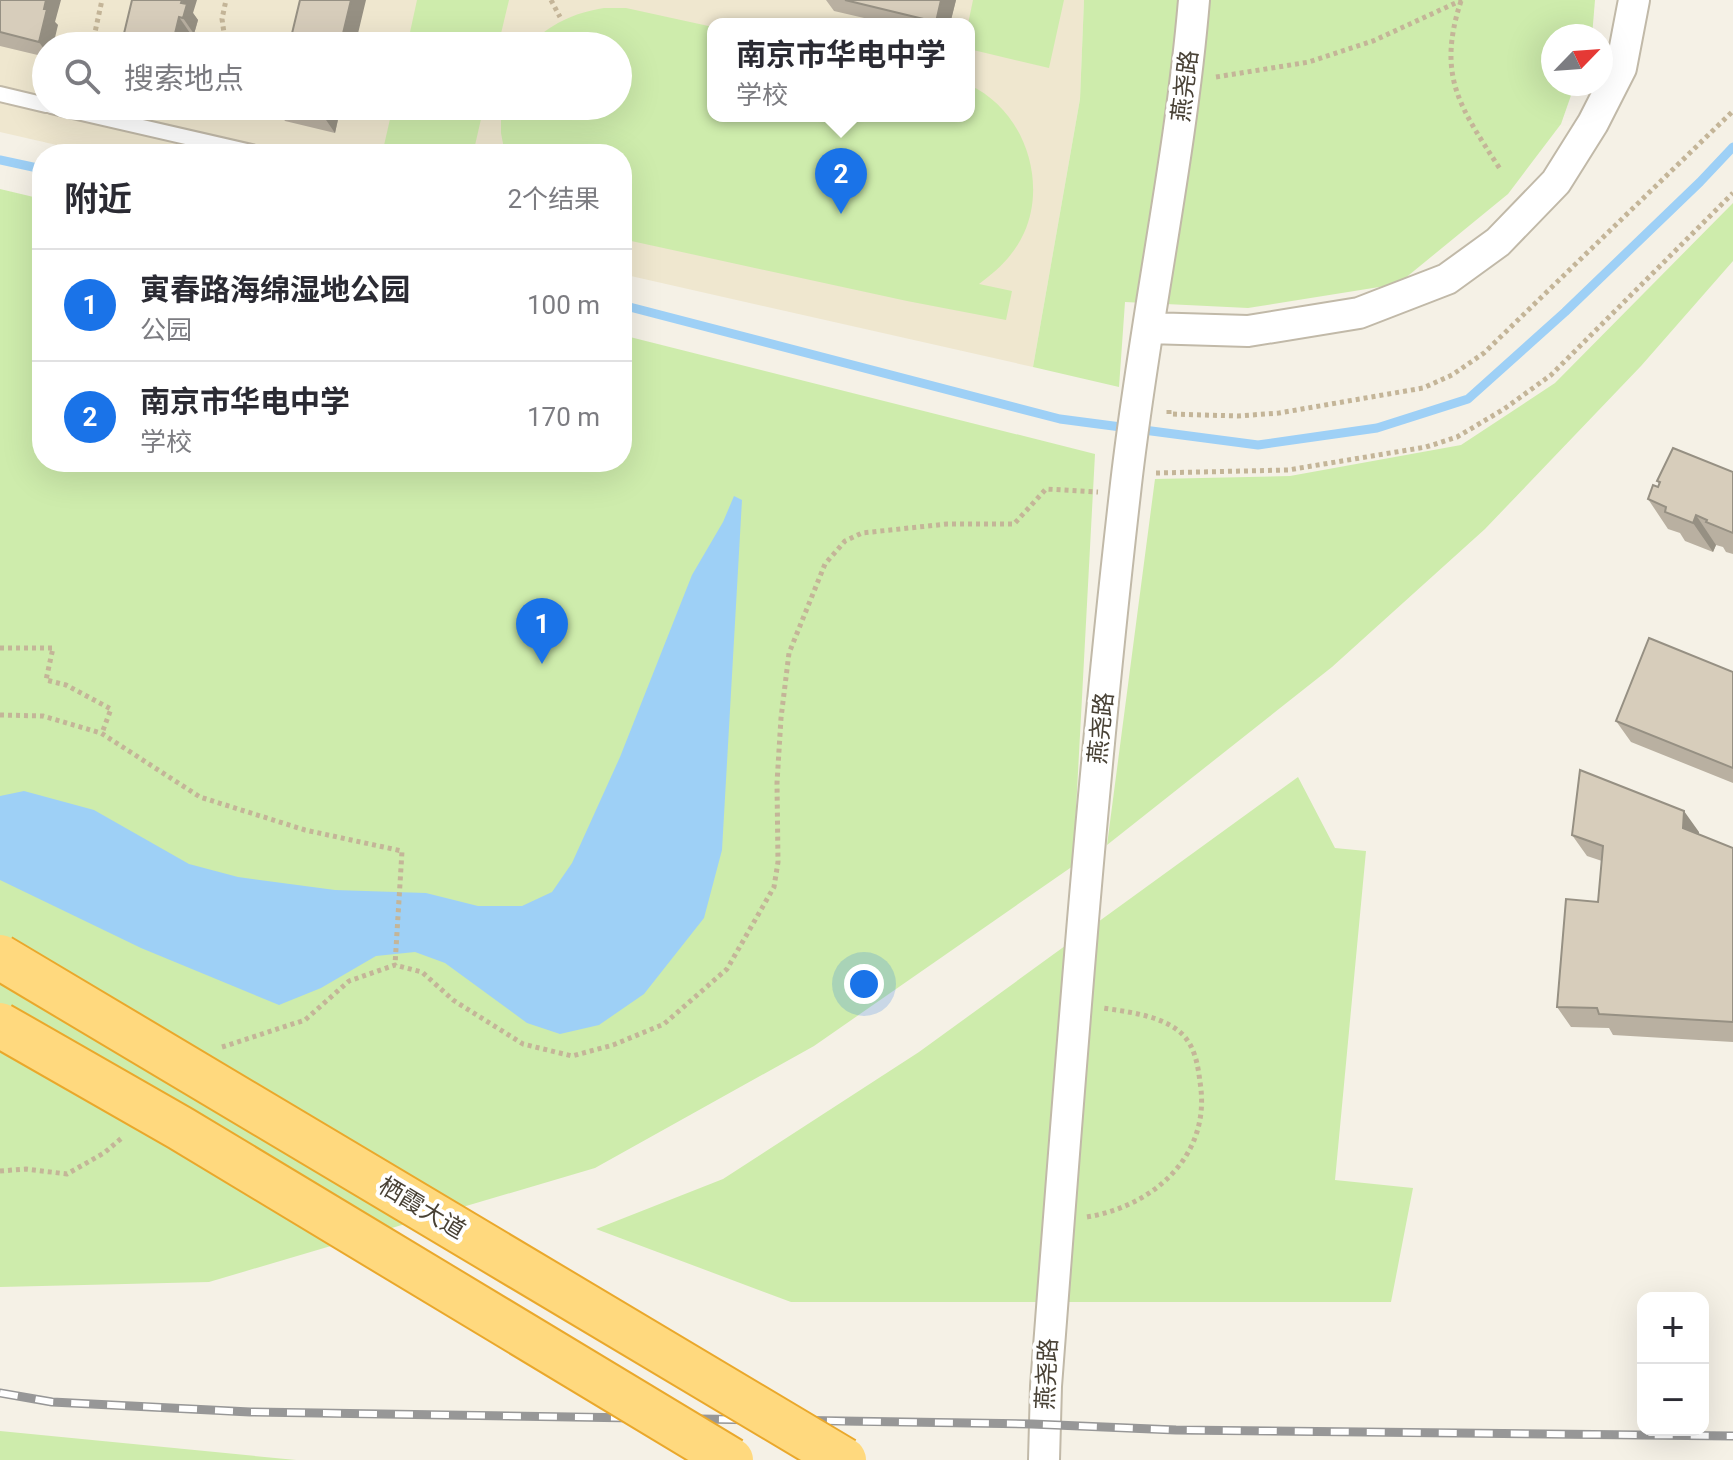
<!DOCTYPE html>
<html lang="zh">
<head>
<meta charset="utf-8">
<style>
  :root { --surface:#fff; --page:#f2f2f3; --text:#2b2b33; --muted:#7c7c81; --line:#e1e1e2; --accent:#1a73e8 }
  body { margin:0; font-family:Roboto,"Noto Sans SC",sans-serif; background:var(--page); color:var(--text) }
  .controls { position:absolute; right:24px; bottom:24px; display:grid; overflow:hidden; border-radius:16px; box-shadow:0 8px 32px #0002 }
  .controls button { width:72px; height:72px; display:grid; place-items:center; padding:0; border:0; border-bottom:2px solid var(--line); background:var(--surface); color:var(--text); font:40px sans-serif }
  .compass { position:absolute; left:1541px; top:24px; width:72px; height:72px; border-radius:50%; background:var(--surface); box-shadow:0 8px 32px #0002; rotate:65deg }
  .you { position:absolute; left:864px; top:984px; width:28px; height:28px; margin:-20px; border:6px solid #fff; border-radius:50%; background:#1a73e8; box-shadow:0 0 0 12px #1a73e833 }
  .badge { display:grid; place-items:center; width:52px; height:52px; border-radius:50%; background:var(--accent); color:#fff; font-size:26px; font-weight:700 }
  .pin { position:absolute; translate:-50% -66px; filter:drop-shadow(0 2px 4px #0008) }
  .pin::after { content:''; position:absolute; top:42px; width:28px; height:24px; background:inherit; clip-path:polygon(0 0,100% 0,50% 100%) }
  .popup { position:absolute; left:707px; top:18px; width:268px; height:104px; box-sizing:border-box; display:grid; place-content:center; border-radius:16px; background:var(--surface); filter:drop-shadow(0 2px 6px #0005); font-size:26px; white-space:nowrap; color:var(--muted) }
  .popup b { font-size:30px; color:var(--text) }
  .popup::after { content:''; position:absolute; left:50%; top:100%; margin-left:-16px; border:16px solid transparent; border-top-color:var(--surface) }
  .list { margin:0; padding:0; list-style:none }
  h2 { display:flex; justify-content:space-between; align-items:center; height:104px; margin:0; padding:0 32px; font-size:34px }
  h2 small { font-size:26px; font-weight:400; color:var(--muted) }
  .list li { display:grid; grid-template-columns:52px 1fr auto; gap:24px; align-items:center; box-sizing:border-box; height:112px; padding:0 32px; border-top:2px solid var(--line) }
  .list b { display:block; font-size:30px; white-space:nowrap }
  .list p { margin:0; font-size:26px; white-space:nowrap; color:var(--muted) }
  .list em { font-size:26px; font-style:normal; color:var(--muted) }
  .icon { flex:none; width:44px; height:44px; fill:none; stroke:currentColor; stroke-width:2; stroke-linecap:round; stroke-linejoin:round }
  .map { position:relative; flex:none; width:1733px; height:1460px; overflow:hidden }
  .search { position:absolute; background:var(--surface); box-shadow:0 8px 32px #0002; left:32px; top:32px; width:600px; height:88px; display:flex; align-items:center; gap:20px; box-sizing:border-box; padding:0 28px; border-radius:44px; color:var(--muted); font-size:30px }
  .panel { position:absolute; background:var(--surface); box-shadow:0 8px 32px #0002; left:32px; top:144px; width:600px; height:328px; border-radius:32px }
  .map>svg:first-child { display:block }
  .education { fill:#efe7cf; fill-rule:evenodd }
  .green { fill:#ceecac }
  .water { fill:#9ed0f6 }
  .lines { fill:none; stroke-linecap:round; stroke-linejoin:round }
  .stream { stroke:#9ed0f6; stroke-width:9 }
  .service-casing { stroke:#c1b9a8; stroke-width:18 }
  .minor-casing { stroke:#c1b9a8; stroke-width:34 }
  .path { stroke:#c4b598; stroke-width:5; stroke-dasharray:4 4; stroke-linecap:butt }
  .service { stroke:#fff; stroke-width:14 }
  .minor { stroke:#fff; stroke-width:30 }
  .rail-casing { stroke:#979797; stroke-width:9 }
  .rail { stroke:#fff; stroke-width:6; stroke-dasharray:18; stroke-linecap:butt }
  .trunk-bridge-casing { stroke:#eaa82b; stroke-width:48; stroke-linecap:butt }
  .trunk-bridge { stroke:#ffd97e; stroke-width:44 }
  .wall { fill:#b9b0a1 }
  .shaded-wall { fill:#969083 }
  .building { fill:#d7cdbb; stroke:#969083; stroke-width:2 }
  .labels { text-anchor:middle; stroke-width:8; stroke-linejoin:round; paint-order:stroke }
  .street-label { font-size:24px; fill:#484135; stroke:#fff }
</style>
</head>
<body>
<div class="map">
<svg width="1733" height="1460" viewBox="0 0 1733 1460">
  <rect width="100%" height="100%" fill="#f5f1e6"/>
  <path class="education" d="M0,0H1084L1080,99L1033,367L622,274V154H96L0,132ZM713,24H969V116H713ZM46,46H618V106H46Z"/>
  <path class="green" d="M417,0H509L498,46H407Z
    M973,0H1064L1049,68L969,49L968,24Z
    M1084,0H1595L1592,36H1553V84H1575L1561,124L1508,194L1398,284L1248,308L1125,302L1119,387L1033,367L1080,99Z
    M604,8H626L713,27V116H969V85C1023,109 1048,180 1024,233C1014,255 998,270 979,284L1012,291L1006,320L907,301L622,239V154H505L501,133V106H618V46H528C550,24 573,13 604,8Z
    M393,106H484L473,154H382Z
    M0,189L42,199V462H622V335L1095,454L1073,866L814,1046L595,1168L209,1282L0,1287Z
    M1733,203V261L1641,366L1485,529L1332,667L1107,845L1155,479L1290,476L1461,445L1555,383Z
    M1298,777L1335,848L1366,851L1335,1180L1413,1188L1391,1302H791L596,1229L723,1179L919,1052Z
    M0,1431L296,1460H0Z"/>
  <path class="water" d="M734,496L742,500L722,850L704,918L644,994L599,1025L560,1034L527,1023L445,963L415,952L376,956L321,988L279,1005L141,948L0,880V796L24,791L94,810L189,864L238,877L335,890L426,893L478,906H522L552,892L572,863L620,757L692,575L723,522Z"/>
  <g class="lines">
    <path class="stream" d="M0,160L42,169
      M622,305L1060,419L1258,445L1377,428L1468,399L1565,312L1700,182L1733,147"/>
    <defs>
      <path id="service" d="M0,94L46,105
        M51,106L260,154"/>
      <path id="minor" d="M1148,328L1248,331L1359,313L1447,279L1498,242L1556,182L1593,123L1621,68L1634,0
        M1044,1460L1046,1386C1069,1088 1091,790 1125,493C1143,328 1180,165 1194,0"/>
    </defs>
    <use href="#service" class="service-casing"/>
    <use href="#minor" class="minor-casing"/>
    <path class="path" d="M551,0L560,17
      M1461,1C1436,77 1461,108 1500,169
      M225,40L237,46
      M92,46L102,0
      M223,46L225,40L222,19L226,0
      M1216,77L1309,62L1373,41L1462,0
      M1169,410V414L1238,416L1279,413L1423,388L1452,375L1484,353L1733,111
      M1156,473L1288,470L1426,447L1457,437L1504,409L1551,375L1733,193
      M0,648H53L46,680L66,685L111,709L102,733
      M0,715L43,716L101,733L200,797L305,830L402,851L395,965
      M222,1047L305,1020L349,981L395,965L422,972L453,1000L523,1044L572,1056L613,1045L664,1024L727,969L774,887L778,862L777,783L781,718L789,653L825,564L845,541L862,533L947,524H1014L1046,489L1098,492
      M0,1171L26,1169L67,1174L104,1153L123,1137
      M1087,1217C1154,1206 1212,1155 1200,1082C1198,1066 1195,1048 1184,1036C1166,1016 1129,1012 1103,1008"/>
    <use href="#service" class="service"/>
    <use href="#minor" class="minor"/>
    <defs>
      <path id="rail" d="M0,1393L52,1402L250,1412L1032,1424L1176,1430L1733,1436"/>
    </defs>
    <use href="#rail" class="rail-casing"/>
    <use href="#rail" class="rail"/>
    <defs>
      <path id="trunk-bridge" d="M0,957L844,1460
        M0,1025L180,1128L731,1460"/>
    </defs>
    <use href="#trunk-bridge" class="trunk-bridge-casing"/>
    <use href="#trunk-bridge" class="trunk-bridge"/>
  </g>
  <path class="wall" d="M0,0L55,22L58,25L46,46V57L0,46Z
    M132,0L193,13L198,20L194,34L190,33L186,46H121Z
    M826,0H956L950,24H890L834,11Z
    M275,106H341L335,133L285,121Z
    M1733,472V554L1726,552L1723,547L1716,545L1713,552L1685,541L1680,533L1668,529L1648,499L1658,487L1659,484L1657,481Z
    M1733,672V783L1631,742L1616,721Z
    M1699,832V834L1733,848V1042L1613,1035L1609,1028L1571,1027L1557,1007L1598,902L1602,861L1587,856L1572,835Z"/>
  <path class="shaded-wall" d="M46,0H61L55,22L58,25L53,46H46V52L39,42Z
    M182,0H197L193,13L198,20L194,34L183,18Z
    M351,0H366L355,46H340Z
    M941,0H956L950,24H938L936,22Z
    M179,17L190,33L186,46H172Z
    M327,106H341L335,133L324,117Z
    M1696,515L1716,545L1713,552L1693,523Z
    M1684,811L1699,832L1698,849L1683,828Z"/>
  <path class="building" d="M0,0H46L44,9H47L39,42L0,32Z
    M132,0H182L181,3L187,4L183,18L179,17L172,46H121Z
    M300,0H351L340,46H289Z
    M845,0H941L936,22Z
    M279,106H327L324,117Z
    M1673,448L1733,472V533L1706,522L1707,520L1696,515L1693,523L1665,512L1666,507L1648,499L1653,485L1658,487L1660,482L1657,481Z
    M1649,638L1733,672V768L1616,721Z
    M1580,770L1684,811L1683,828L1733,848V1022L1599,1014L1597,1008L1557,1007L1566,899L1598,902L1603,846L1572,835Z"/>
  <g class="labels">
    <g class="street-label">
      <text transform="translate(1185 86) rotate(-83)" y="8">燕尧路</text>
      <text transform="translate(1101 728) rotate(-84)" y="8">燕尧路</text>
      <text transform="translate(422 1208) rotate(31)" y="8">栖霞大道</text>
      <text transform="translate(1047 1374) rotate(-87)" y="8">燕尧路</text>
    </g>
  </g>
</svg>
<div class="controls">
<button>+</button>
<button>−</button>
</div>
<svg class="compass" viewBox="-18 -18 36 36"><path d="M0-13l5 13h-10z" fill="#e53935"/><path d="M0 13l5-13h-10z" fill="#7c7c81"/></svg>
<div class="you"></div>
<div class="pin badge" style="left:542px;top:664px">1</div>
<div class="pin badge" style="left:841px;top:214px">2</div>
<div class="popup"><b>南京市华电中学</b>学校</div>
<div class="search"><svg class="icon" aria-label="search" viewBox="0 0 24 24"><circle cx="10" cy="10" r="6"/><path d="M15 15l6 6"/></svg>搜索地点</div>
<section class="panel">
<h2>附近<small>2个结果</small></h2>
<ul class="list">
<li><span class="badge">1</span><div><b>寅春路海绵湿地公园</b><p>公园</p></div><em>100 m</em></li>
<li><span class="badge">2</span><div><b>南京市华电中学</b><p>学校</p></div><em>170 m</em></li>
</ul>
</section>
</div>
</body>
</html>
